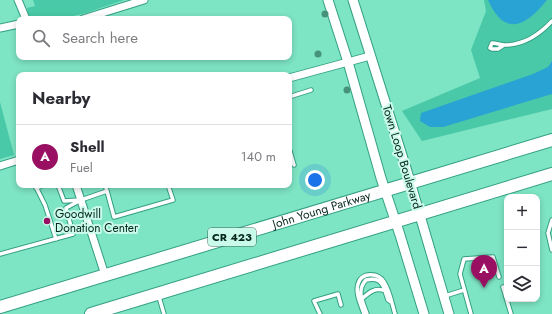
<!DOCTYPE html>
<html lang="en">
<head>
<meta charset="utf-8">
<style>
  :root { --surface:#fff; --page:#f2f2f3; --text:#2b2b33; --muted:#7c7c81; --line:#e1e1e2; --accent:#990f61 }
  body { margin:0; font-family:Jost,sans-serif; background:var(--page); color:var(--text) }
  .controls { position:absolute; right:12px; bottom:12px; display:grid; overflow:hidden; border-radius:8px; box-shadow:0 2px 6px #0003 }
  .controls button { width:36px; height:36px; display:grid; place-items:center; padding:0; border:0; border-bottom:1px solid var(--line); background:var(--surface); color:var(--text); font:20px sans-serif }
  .you { position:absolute; left:315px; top:180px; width:14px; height:14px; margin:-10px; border:3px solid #fff; border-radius:50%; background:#1a73e8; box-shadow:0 0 0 6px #1a73e833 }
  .badge { display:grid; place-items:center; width:26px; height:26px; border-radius:50%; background:var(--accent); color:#fff; font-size:13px; font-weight:700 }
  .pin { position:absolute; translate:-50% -33px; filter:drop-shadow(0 1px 2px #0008) }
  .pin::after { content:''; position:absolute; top:21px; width:14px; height:12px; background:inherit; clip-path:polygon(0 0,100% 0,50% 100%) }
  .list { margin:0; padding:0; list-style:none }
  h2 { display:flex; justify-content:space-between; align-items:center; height:52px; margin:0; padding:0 16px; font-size:17px }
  h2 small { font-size:13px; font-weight:400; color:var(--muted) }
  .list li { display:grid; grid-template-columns:26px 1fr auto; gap:12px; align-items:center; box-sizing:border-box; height:64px; padding:0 16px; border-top:1px solid var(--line) }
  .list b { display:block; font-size:15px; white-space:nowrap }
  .list p { margin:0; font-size:13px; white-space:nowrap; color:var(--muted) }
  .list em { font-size:13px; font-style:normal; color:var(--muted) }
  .icon { flex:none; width:22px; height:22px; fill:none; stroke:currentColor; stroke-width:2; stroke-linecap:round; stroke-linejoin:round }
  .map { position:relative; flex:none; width:552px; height:314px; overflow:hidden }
  .search { position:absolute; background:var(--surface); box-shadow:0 2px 6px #0003; left:16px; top:16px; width:276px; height:44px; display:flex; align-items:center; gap:10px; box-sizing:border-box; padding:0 14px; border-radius:8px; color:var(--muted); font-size:15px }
  .panel { position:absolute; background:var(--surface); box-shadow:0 2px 6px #0003; left:16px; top:72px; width:276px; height:116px; border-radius:8px }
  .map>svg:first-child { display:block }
  .green { fill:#49c9a7 }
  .water { fill:#29a2d4 }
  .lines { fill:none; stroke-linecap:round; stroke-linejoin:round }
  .service-casing { stroke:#33a083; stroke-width:5.5 }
  .minor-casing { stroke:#33a083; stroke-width:9 }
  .tertiary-casing { stroke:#33a083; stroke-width:11 }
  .trunk-casing { stroke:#33a083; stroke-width:14 }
  .service { stroke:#fff; stroke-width:3.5 }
  .minor { stroke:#fff; stroke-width:7 }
  .tertiary { stroke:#fff; stroke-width:9 }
  .trunk { stroke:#fff; stroke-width:12 }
  .tree { fill:#46927b }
  .poi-dot { fill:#990f61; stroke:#cafae9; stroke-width:1.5 }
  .labels { text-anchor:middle; stroke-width:4; stroke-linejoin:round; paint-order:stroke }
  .shield { fill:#cafae9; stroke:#3f665a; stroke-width:1 }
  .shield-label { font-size:11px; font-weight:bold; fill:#04261d }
  .street-label { font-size:12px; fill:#04261d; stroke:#cafae9 }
  .poi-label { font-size:12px; fill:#04261d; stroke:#cafae9; text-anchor:start }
</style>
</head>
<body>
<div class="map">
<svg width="552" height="314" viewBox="0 0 552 314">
  <rect width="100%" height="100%" fill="#7de4c4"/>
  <path class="green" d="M33,0H124L86,13L60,19L29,17L27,8L35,6Z
    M484,0H552V109L422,141L402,111L480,78L471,50L486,11Z
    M0,102L14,155L0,159Z"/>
  <path class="water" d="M488,0H547C526,26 505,38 488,0Z
    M552,61V94L443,127H430L420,121L421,113L533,74L548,67Z"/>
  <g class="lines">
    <defs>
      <path id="service" d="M504,45L498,49H492L490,48L492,43C496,43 501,45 505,45C524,45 540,34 552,21
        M289,97L311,90
        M289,148L294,165
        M35,185L45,205L56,239
        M58,185L64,201L80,200
        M36,188L44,185
        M107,191L114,217L173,200L168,185
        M552,220L548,233L552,250
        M0,254L73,234L66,208L81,200L107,191L105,185
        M503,287L511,314
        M445,296L464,290
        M159,297L164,314
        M362,299C369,292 376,287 385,291L388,300L391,302
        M320,314L314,301L338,294L341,305
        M364,314C361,305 355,293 358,284C361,272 378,272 384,282C390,291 392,304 395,314
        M367,314C363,302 356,291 366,280C377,278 381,280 385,290
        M471,314L460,274L464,259L493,257L499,277"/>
      <path id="minor" d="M18,0L26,19
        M83,19L144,0
        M0,28L19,24
        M289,78L370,56
        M0,166L19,160
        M76,185L105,275"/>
      <path id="tertiary" d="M328,0L348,62L381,178L400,235L424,314
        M353,0L406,168L449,314"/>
      <g id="trunk">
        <path id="s1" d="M0,307L552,140"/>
        <path d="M91,314L552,174"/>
      </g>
    </defs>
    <use href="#service" class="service-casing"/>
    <use href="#minor" class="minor-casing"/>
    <use href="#tertiary" class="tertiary-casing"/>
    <use href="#trunk" class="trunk-casing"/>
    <use href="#service" class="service"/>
    <use href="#minor" class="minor"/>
    <use href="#tertiary" class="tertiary"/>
    <use href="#trunk" class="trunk"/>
  </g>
  <g class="tree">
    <circle cx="325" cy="14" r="3.5"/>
    <circle cx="318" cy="54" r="3.5"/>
    <circle cx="347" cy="90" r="3.5"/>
  </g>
  <circle class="poi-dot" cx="47" cy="221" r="4"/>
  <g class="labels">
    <rect class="shield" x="208" y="228" width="48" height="18" rx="3"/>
    <g class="shield-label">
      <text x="232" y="241">CR 423</text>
    </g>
    <g class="street-label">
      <text transform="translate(402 157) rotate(73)" y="4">Town Loop Boulevard</text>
      <text dy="4" stroke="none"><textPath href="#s1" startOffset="336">John Young Parkway</textPath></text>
    </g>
    <g class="poi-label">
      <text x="55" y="218">Goodwill<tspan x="55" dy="14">Donation Center</tspan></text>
    </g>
  </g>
</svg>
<div class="controls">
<button>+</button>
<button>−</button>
<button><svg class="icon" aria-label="layers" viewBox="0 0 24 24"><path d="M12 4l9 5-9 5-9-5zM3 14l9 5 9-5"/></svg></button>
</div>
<div class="you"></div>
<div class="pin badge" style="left:484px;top:288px">A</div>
<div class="search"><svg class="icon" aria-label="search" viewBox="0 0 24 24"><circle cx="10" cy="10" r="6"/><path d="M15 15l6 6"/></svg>Search here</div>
<section class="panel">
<h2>Nearby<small></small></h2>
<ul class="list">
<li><span class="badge">A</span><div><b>Shell</b><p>Fuel</p></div><em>140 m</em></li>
</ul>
</section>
</div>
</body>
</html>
